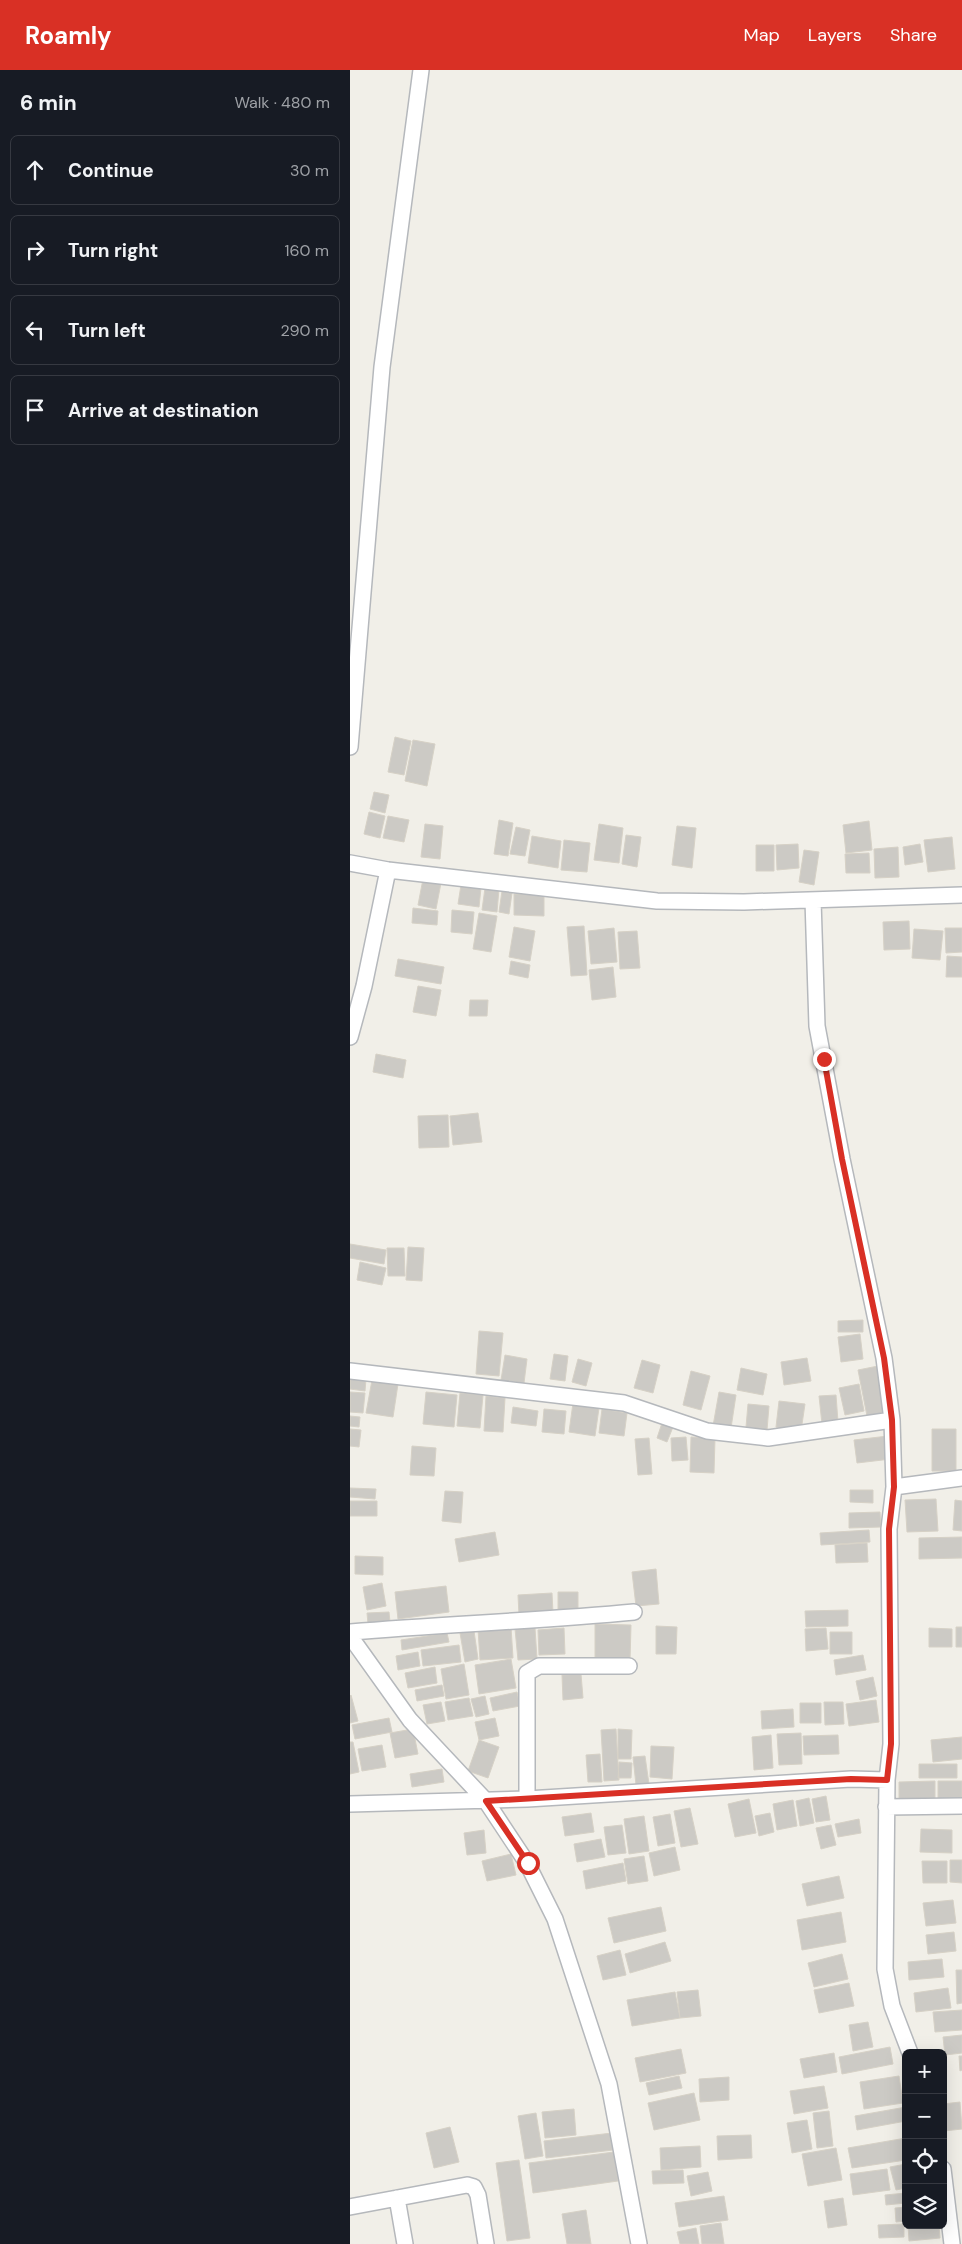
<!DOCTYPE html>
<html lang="en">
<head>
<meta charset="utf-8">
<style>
  :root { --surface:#171b24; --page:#242831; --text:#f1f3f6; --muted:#9ea1a6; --line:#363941; --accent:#d93025 }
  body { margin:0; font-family:"DM Sans",sans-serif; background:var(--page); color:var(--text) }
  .controls { position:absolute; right:15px; bottom:15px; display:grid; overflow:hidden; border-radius:8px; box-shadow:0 5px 20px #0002 }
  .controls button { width:45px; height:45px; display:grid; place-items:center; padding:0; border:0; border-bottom:1px solid var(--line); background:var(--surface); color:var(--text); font:25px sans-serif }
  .stop { position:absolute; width:15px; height:15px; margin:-11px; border:4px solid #d93025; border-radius:50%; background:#fff }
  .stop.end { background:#d93025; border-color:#fff; box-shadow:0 1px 5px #0008 }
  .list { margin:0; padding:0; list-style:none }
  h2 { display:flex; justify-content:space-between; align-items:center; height:65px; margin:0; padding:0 20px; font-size:21px }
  h2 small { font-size:16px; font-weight:400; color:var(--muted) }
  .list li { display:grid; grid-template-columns:32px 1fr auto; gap:15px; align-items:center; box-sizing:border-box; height:70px; margin:0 10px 10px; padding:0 10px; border:1px solid var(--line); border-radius:8px }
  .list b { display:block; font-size:19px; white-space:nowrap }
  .list em { font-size:16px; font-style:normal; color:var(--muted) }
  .icon { flex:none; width:28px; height:28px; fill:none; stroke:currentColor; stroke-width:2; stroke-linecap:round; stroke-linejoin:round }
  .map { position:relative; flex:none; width:612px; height:2174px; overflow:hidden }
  header { display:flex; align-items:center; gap:30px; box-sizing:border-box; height:70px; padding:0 25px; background:var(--accent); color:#fff }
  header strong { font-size:24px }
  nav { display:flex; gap:28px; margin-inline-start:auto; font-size:18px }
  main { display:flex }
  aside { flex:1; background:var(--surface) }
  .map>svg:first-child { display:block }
  .building { fill:#cccac5; stroke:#d6d1c6 }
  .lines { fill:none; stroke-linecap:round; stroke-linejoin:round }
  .street-casing { stroke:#b5b8bc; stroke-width:18 }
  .street { stroke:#fff; stroke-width:15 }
  .route { stroke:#d93025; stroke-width:6 }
</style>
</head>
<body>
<header>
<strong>Roamly</strong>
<nav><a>Map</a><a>Layers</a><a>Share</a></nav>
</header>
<main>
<aside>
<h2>6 min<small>Walk · 480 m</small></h2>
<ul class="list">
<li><svg class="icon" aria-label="ahead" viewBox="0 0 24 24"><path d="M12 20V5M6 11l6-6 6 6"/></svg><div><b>Continue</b></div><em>30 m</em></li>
<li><svg class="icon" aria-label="right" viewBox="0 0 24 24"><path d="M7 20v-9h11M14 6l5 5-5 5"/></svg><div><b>Turn right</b></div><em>160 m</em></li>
<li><svg class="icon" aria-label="left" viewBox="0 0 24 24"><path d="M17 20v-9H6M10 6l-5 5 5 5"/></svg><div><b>Turn left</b></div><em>290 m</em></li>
<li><svg class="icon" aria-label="arrive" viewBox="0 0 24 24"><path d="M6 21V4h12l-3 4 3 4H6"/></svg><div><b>Arrive at destination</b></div></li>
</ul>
</aside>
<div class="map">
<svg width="612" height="2174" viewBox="0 0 612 2174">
  <rect width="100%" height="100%" fill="#f1efe8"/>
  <path class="building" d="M45,667L61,671L54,705L38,702Z
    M63,670L85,674L77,716L55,711Z
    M24,722L39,725L35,743L20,739Z
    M19,742L35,746L30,768L14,764Z
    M38,746L59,750L54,772L33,768Z
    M149,750L163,753L158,786L144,784Z
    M519,751L522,780L496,783L493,755Z
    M75,754L93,756L90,789L71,787Z
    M249,754L273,758L269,793L244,790Z
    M327,756L346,758L342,798L322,795Z
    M166,757L180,760L175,786L160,784Z
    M276,765L291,767L287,797L272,794Z
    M182,766L211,771L208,798L178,793Z
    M602,767L605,799L578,802L574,770Z
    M214,770L240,773L237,802L211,800Z
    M448,774L449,798L427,800L426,775Z
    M570,774L573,792L555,795L553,777Z
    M406,775H424V801H406Z
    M548,777L549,807L525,808L524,779Z
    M454,780L469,782L464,815L449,812Z
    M519,783L520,803H496L495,784Z
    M73,809L91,813L86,839L68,835Z
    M111,815L131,818L129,837L108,834Z
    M135,818L149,819L147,842L132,840Z
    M152,821L162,823L159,844L149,842Z
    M164,824H194V846L164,845Z
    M63,838L88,841L87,855L62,853Z
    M102,840L124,842L122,864L101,862Z
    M129,843L147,846L141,882L123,879Z
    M559,851L560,879L534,880L533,852Z
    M234,856L237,905L221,906L217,857Z
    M164,857L185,861L180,891L159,887Z
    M264,858L267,892L241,894L238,861Z
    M595,858H612V882L596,883Z
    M564,859L593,861L590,890L562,888Z
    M287,861L290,898L270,899L268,862Z
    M597,886L612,887V907H596Z
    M48,889L94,897L91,914L45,906Z
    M161,891L180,895L178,908L159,904Z
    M263,897L266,927L242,930L239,900Z
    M68,916L91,920L86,946L63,942Z
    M120,930H138L137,946H119Z
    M26,984L56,990L53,1008L23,1002Z
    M128,1043L132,1072L103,1075L100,1046Z
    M98,1045L99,1077L69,1078L68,1046Z
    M0,1174L36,1180L34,1194L0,1188Z
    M58,1177L74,1178L72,1211L56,1210Z
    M37,1178H54L55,1206H38Z
    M10,1192L36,1198L32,1215L7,1210Z
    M513,1250V1262H488V1251Z
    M129,1261L153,1263L149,1306L126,1304Z
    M510,1264L513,1289L491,1292L488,1267Z
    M204,1284L218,1286L215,1311L200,1309Z
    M155,1285L177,1289L174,1313L151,1310Z
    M457,1288L461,1311L434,1315L431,1292Z
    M228,1289L242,1293L236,1316L222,1312Z
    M292,1290L310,1295L303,1323L284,1318Z
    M528,1296L537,1342L517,1346L508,1300Z
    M391,1298L417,1304L413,1325L387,1320Z
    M341,1301L360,1306L351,1340L333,1335Z
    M0,1307L16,1309L15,1321L0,1319Z
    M22,1310L48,1314L43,1347L16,1343Z
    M509,1314L514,1341L495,1345L489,1318Z
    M0,1322L15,1323L13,1343L0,1342Z
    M76,1322L107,1325L104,1357L73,1354Z
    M369,1322L386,1325L381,1358L363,1356Z
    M110,1323L133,1325L130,1358L107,1356Z
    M486,1325L488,1352L472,1354L469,1326Z
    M136,1326L155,1328L153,1362L134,1361Z
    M429,1331L455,1334L451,1361L426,1357Z
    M223,1333L249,1338L245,1366L219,1362Z
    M398,1334L419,1336L417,1360L396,1357Z
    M163,1337L188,1341L186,1356L161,1353Z
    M194,1339L216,1341L214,1364L192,1362Z
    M252,1339L277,1343L274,1366L249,1363Z
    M0,1346L10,1347L9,1357L0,1356Z
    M312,1353L323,1357L317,1372L307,1368Z
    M0,1359L11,1360L9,1377L0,1376Z
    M582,1359H606V1401H582Z
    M538,1366L541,1389L507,1393L504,1370Z
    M336,1367L338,1390L322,1391L321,1368Z
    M341,1367L365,1368L364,1403L340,1402Z
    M299,1368L302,1404L288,1405L285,1369Z
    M62,1376L86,1378L84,1406L60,1405Z
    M0,1418L26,1419L25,1429L0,1427Z
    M500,1420H523V1433L500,1432Z
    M95,1421L113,1422L111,1453L92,1451Z
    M586,1429L588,1461L557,1462L555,1430Z
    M605,1430L612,1431V1461L603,1460Z
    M0,1431H27V1446H0Z
    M530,1442L531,1457L499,1458V1443Z
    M519,1460L520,1472L471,1475L470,1463Z
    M145,1462L149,1485L109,1492L105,1469Z
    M612,1467V1488L569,1489V1468Z
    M517,1473L518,1492L486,1493L485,1475Z
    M5,1486L33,1487V1505L5,1504Z
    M306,1499L309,1534L286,1536L282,1502Z
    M32,1513L36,1536L17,1540L13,1517Z
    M96,1516L99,1542L48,1549L45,1522Z
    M208,1522H228V1543H208Z
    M202,1523L203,1543L169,1545L168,1525Z
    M498,1540V1556L456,1557L455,1541Z
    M39,1542L40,1552L18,1554L17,1543Z
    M245,1554L281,1555L280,1591H245Z
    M306,1556L327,1557L326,1584H306Z
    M161,1557L163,1588L130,1590L128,1559Z
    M606,1557H612V1577H606Z
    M185,1558L187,1589L168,1590L165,1559Z
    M214,1558L215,1584L189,1585L188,1560Z
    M476,1558L478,1579L456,1581L455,1559Z
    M579,1558L602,1559V1577H579Z
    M124,1561L128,1589L115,1592L110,1563Z
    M480,1562H502V1584H480Z
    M97,1563L99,1572L52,1580L51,1570Z
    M109,1575L111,1592L73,1596L71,1580Z
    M68,1582L70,1596L48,1600L46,1586Z
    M513,1585L516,1600L486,1605L484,1590Z
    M161,1589L166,1618L129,1624L125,1595Z
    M114,1594L119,1625L96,1629L91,1599Z
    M85,1597L87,1613L58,1618L55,1603Z
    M231,1604L233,1628L213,1630L212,1605Z
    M523,1607L527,1626L510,1630L506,1611Z
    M92,1615L94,1626L67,1631L65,1620Z
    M167,1622L170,1636L143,1641L140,1628Z
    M1,1625L8,1651L0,1653V1626Z
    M135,1626L139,1644L126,1647L121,1629Z
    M119,1628L123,1646L98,1650L95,1632Z
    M526,1630L529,1652L499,1656L496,1634Z
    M91,1632L95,1651L77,1654L73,1635Z
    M474,1632H493L494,1654L475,1655Z
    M450,1633H471V1653H450Z
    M443,1639L444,1657L412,1659L411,1641Z
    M39,1648L42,1662L5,1669L2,1655Z
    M145,1648L149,1666L129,1670L125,1652Z
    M63,1659L68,1684L45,1688L40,1663Z
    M266,1659L269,1710L254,1711L251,1660Z
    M268,1659L282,1660L281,1689H268Z
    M451,1663L452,1694L429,1695L427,1664Z
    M421,1665L423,1698L404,1700L402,1667Z
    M488,1665L489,1684L454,1685L453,1666Z
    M612,1667V1689L583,1692L581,1670Z
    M129,1670L149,1677L138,1708L118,1701Z
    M0,1672H3L9,1702L0,1704Z
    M32,1675L36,1697L12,1701L8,1679Z
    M301,1676L324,1677L322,1709L300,1707Z
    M250,1684L252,1712H238L236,1685Z
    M295,1686L299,1714L286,1715L283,1687Z
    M269,1692L282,1693L281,1708H268Z
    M569,1694H607V1708H569Z
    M92,1699L94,1712L62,1717L60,1704Z
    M585,1711V1733H549V1712Z
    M588,1711H612V1732H588Z
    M476,1726L480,1750L466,1752L462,1729Z
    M459,1728L464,1753L450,1756L446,1731Z
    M399,1729L406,1763L385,1767L378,1734Z
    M443,1730L447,1756L427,1760L423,1734Z
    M340,1738L348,1774L331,1777L324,1741Z
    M241,1743L244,1762L215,1766L212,1747Z
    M420,1743L424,1762L409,1766L405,1746Z
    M320,1744L325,1773L308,1776L303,1747Z
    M294,1746L299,1781L279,1784L274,1749Z
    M509,1749L511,1763L488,1767L485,1754Z
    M272,1755L276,1783L258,1785L254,1757Z
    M481,1755L486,1775L471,1779L466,1758Z
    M571,1759L602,1760V1783L570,1782Z
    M134,1760L136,1783L117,1785L114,1763Z
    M251,1769L255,1787L227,1792L224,1774Z
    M325,1777L330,1800L304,1806L299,1783Z
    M161,1784L166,1805L137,1811L132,1791Z
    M294,1786L298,1811L278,1814L274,1789Z
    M600,1790H612V1813L600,1812Z
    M572,1791H597V1813H573Z
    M273,1793L276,1811L236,1819L233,1801Z
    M489,1806L494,1828L457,1836L452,1814Z
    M603,1830L606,1853L576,1856L573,1833Z
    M311,1837L316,1861L264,1873L258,1848Z
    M491,1842L496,1872L452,1880L447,1850Z
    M604,1862L606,1881L578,1884L576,1865Z
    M315,1872L321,1891L280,1903L275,1884Z
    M270,1880L276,1905L253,1910L247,1886Z
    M492,1884L498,1909L464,1917L458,1893Z
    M592,1889L594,1907L559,1910L558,1892Z
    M606,1900H612V1933L607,1934Z
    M499,1913L504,1936L469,1943L464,1920Z
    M598,1918L601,1938L566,1942L564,1923Z
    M348,1920L351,1946L330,1948L327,1922Z
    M325,1922L330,1948L282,1956L277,1930Z
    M612,1940V1960L585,1962L583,1942Z
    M518,1952L523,1977L503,1981L499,1955Z
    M612,1965V1983L595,1985L593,1967Z
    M540,1977L543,1994L492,2004L489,1987Z
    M331,1979L336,2003L290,2012L285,1988Z
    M484,1983L487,2002L454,2008L450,1989Z
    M609,1986H612V2000L610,2001Z
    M329,2006L332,2018L299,2025L296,2013Z
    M549,2006L553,2033L514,2039L510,2012Z
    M379,2007V2030L350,2032L349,2009Z
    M474,2016L478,2038L444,2044L440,2021Z
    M344,2023L350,2050L304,2060L298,2033Z
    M610,2032L612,2059L594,2061L593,2034Z
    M556,2037V2051L507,2060L505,2046Z
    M224,2039L226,2065L195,2068L192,2042Z
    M479,2041L483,2076L467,2078L463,2043Z
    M186,2043L193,2086L175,2089L168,2046Z
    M457,2050L462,2079L442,2083L437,2053Z
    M100,2057L109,2092L84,2098L76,2063Z
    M262,2063L263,2080L196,2088L194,2071Z
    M401,2065L402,2088L368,2090L367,2066Z
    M556,2068V2090L502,2098L498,2078Z
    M350,2076L351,2097L311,2100L310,2078Z
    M486,2078L492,2110L458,2116L452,2084Z
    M264,2082L268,2111L183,2123L179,2093Z
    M169,2090L180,2168L157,2171L146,2093Z
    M556,2094V2118L546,2120L540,2097Z
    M537,2099L540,2120L503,2125L500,2104Z
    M333,2100L334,2113L303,2114L302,2101Z
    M358,2102L362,2121L341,2126L337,2106Z
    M556,2123V2133L536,2135L535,2125Z
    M374,2126L378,2150L329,2157L325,2133Z
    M493,2128L497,2155L478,2158L474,2131Z
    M556,2137V2151L546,2152L545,2138Z
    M236,2140L241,2174H217L212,2144Z
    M371,2153L374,2174H352L350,2156Z
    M554,2154V2167L529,2168L528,2155Z
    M558,2155H589L590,2168L559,2171Z
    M346,2158L349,2174H330L327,2162Z"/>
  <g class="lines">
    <defs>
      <path id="street" d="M0,677L32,297L71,0
        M0,793L38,800L307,831L394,832L612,825
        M463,830L467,956L492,1089L534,1288L542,1350
        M0,967L14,916L38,800
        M0,1301L274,1333L357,1361L418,1368L542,1350L544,1417L539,1459L541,1674L537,1710L501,1709L177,1729L0,1734
        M544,1417L612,1408
        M0,1562C95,1554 189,1551 284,1542
        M0,1566L60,1650L136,1731L177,1793L205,1849L259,2014L289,2174
        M537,1710L535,1899L542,1936L560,1983
        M177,1729V1603L189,1596H279
        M536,1737L612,1736
        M593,2099L602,2174
        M47,2128L55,2174
        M0,2137L117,2115L124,2117L128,2125L136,2174"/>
    </defs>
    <use href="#street" class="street-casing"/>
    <use href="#street" class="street"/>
  </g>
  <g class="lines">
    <path class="route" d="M178,1793L136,1731L501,1709L537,1710L541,1674L539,1459L544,1417L542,1350L534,1288L492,1089L474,989"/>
  </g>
</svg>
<div class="controls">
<button>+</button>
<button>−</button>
<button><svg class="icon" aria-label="locate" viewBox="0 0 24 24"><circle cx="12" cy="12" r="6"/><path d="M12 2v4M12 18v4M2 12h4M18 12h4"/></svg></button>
<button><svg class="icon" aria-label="layers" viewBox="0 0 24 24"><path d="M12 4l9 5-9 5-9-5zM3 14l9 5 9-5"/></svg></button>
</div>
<div class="stop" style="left:178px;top:1793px"></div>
<div class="stop end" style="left:474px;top:989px"></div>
</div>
</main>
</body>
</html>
